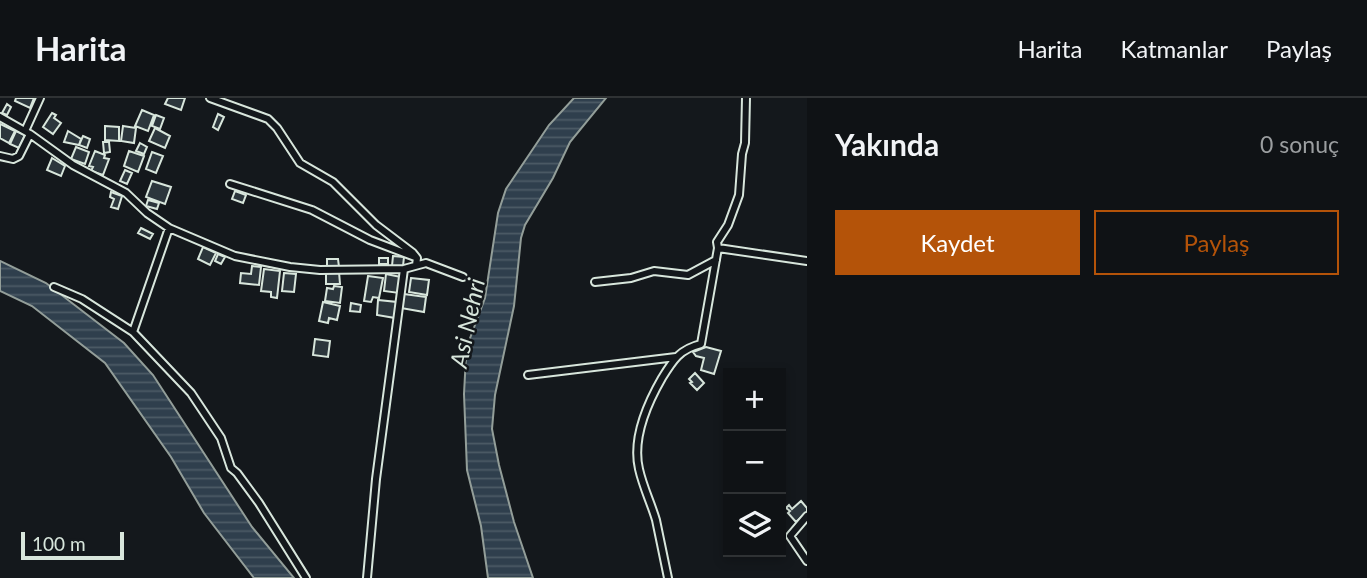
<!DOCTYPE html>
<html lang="tr">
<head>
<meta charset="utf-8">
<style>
  :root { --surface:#0f1215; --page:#1d2022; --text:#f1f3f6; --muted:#9b9ea0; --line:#2f3234; --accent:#b45309 }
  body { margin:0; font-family:Lato,sans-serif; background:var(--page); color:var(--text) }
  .controls { position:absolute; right:21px; bottom:21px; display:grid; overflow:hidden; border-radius:0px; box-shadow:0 4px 10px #0003 }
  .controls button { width:63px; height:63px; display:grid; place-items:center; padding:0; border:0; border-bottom:2px solid var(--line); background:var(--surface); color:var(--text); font:35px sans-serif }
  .scale { position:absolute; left:21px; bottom:18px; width:103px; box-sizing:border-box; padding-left:7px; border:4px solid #d8e6dc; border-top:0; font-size:19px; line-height:24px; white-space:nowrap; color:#d8e6dc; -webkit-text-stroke:5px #14181c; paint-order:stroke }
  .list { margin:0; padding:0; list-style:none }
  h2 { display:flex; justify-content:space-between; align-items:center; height:91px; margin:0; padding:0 28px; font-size:30px }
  h2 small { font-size:23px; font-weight:400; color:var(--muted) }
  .actions { display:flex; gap:14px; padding:21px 28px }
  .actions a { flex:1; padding:16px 0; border:2px solid var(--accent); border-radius:0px; text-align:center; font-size:24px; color:var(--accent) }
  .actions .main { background:var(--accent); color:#fff }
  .icon { flex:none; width:38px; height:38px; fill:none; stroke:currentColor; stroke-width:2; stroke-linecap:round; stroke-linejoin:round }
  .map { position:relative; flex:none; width:807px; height:480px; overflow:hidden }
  header { display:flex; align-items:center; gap:42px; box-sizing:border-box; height:98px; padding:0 35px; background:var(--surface); border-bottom:2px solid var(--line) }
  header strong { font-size:33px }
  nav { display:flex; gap:38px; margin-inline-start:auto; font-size:24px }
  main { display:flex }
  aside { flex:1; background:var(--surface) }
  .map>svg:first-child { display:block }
  .water { fill:url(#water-rules); stroke:#939e99; stroke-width:2 }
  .building { fill:#2c363c; stroke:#d8e6dc; stroke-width:2 }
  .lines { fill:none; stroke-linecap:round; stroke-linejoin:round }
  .street-casing { stroke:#d8e6dc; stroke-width:10 }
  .street { stroke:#14181c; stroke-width:6 }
  .labels { text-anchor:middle; stroke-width:5; stroke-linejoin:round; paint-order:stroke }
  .water-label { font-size:24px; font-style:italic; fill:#d8e6dc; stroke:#14181c }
</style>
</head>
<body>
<header>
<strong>Harita</strong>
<nav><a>Harita</a><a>Katmanlar</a><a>Paylaş</a></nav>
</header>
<main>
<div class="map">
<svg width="807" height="480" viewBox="0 0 807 480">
  <defs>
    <pattern id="water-rules" width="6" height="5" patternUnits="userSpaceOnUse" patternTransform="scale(1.75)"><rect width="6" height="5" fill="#2f3f4d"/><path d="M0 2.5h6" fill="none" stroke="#4c5b66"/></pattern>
  </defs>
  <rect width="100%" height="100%" fill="#14181c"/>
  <path class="water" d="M574,0H606L570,44L553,80L525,127L521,140L514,208L495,297L492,331L499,367L514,424L533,480H488L481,428L467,372L464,296L466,258L469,243L485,200L498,115L506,91L549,27Z
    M0,163L46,185L124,245L153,277L252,429L294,480H254L204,415L171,359L105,265L32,208L0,193Z"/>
  <path class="building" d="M16,0H34L30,10L15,3Z
    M168,0H185L181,12L165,6Z
    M7,6L11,9L7,17L2,15Z
    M142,12L154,17L148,33L135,28Z
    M52,15L56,17L54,20L61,25L53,36L43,29Z
    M218,16L224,19L218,32L213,29Z
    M156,17L164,20L160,31L152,28Z
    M0,26L15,33L9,45L0,40Z
    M105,28L119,29V43L105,42Z
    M123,28L136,30L134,45L121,43Z
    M155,30L170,38L165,50L149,43Z
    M16,33L25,37L19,50L10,46Z
    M68,33L81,41L79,47L64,44Z
    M83,38L90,41L87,50L79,47Z
    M103,44H109L110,54L104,55Z
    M140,45L147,49L144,56L136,53Z
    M76,49L89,54L85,66L71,61Z
    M95,53L105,57L104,60L109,61L103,77L91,73L93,69L89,68Z
    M129,53L144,58L138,74L124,68Z
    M152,54L163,58L156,75L146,71Z
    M52,60L65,68L61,78L47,72Z
    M125,72L132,75L127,86L120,83Z
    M152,83L171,89L165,106L146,99Z
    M235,93L246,97L243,105L232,101Z
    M111,94L122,98L118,111L111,109L114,101L110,99Z
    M148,102L159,105L157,111L146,108Z
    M141,130L153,136L150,141L138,135Z
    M203,149L216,155L210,167L198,161Z
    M218,156L225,159L221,166L215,163Z
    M393,158L404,159L403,168H392Z
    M379,160H388V166H379Z
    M327,161H338L339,169H327Z
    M252,168L261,169L259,187L240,185L241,175L251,176Z
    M264,171L280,173L277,200L271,199V194L261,193Z
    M326,174H339L340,186H326Z
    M284,175L296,176L294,194L282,193Z
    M386,176L401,179L399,195L384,193Z
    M368,178L383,180L379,200L373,199L371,204L364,203Z
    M411,180L429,182L427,197L409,194Z
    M334,188L342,189L340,205L325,203L327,190L333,191Z
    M404,196L426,199L424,214L401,210Z
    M378,202L397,204L395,220L377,217Z
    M323,204L340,208L337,222L329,220L328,225L319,223Z
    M351,205L361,207L360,214L350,213Z
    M315,241L330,243L328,259L313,257Z
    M706,249L721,253L714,276L701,272L704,260L696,258L693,254Z
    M695,275L704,285L697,292L690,285L692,284L689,281Z
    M801,403L807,410V414L796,424L788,415L790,413L786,410L789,407L792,411Z"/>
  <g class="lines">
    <defs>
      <path id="street" d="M210,0L268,21L277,30L300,65L333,84L376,127L413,155L417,160L416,167
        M746,0L745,45L742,56L739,97L728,127L717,144L718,150L807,163
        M0,19L30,36L73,67L126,95L147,115L169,130L235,158L290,169L320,172L404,171L426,165L463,179
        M25,33L40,0
        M0,58L13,61L19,58L30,36
        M230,86L312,112L370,142L415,159
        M169,130L133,234L191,295L221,340L231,370L237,375L259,405L306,480
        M595,184L631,180L654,173L688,177L716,162
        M54,189L82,201L133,234
        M528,277L676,259
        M807,418L790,438L807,463
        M367,480L376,381L404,171
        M668,480C664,461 660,441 656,422C651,405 643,389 639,371C632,341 647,306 662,280C673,262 680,251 701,246L718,150"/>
    </defs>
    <use href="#street" class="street-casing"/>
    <use href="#street" class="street"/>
  </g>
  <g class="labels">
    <g class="water-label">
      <text transform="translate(468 225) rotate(-78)" y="8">Asi Nehri</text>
    </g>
  </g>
</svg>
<div class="controls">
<button>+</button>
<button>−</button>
<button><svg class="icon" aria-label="layers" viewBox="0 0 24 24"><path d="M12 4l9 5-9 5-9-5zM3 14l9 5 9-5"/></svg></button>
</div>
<div class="scale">100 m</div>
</div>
<aside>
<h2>Yakında<small>0 sonuç</small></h2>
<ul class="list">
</ul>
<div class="actions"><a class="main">Kaydet</a><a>Paylaş</a></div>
</aside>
</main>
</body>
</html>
